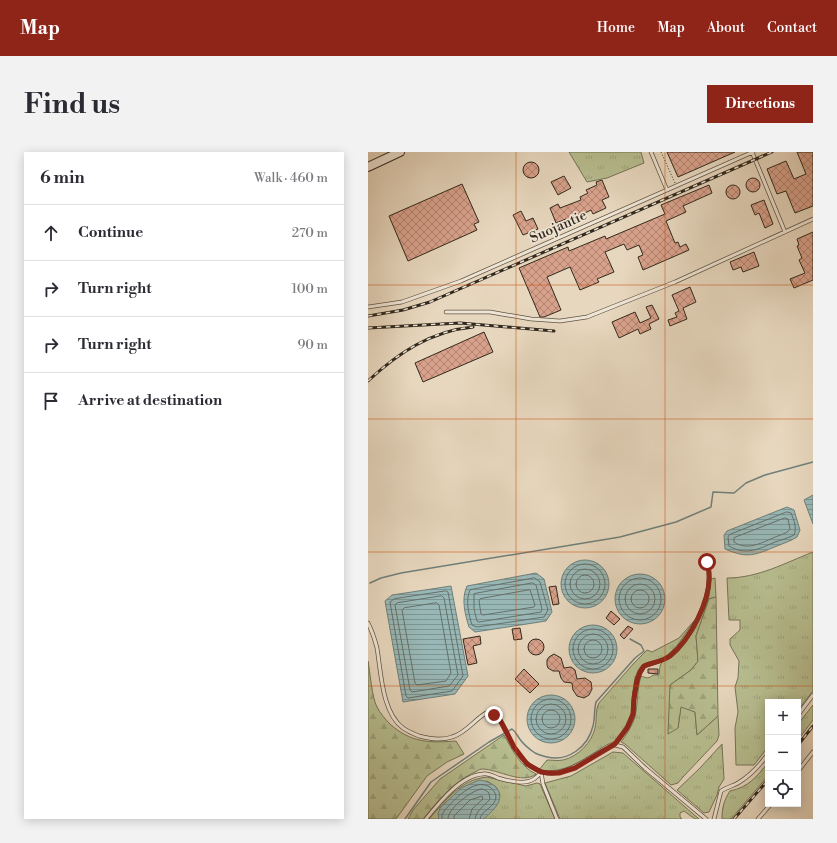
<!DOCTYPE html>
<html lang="en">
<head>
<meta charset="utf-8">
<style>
  :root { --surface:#fff; --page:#f2f2f3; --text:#2b2b33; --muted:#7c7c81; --line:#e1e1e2; --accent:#8f2418 }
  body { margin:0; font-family:"Libre Bodoni",serif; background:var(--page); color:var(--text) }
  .controls { position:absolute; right:12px; bottom:12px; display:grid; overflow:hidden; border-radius:0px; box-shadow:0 2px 10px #0003 }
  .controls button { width:36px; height:36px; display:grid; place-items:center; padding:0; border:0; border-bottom:1px solid var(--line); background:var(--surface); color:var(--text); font:20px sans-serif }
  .stop { position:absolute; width:12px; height:12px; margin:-9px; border:3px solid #8f2418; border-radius:50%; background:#fff }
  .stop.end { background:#8f2418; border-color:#fff; box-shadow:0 1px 4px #0008 }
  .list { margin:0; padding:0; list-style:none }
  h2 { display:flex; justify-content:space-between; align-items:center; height:52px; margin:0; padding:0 16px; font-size:17px }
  h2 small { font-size:13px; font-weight:400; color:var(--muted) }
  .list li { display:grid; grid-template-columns:26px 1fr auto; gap:12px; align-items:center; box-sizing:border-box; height:56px; padding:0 16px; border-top:1px solid var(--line) }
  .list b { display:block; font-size:15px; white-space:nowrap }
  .list em { font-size:13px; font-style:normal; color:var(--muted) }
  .icon { flex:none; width:22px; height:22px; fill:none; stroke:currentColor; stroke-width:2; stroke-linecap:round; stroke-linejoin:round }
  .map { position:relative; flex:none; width:445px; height:667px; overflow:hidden; border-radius:0px }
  header { display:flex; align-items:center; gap:24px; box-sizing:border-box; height:56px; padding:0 20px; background:var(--accent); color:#fff }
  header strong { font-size:19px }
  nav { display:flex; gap:22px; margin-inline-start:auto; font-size:14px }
  .intro { display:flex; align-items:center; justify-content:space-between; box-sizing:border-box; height:96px; padding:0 24px }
  h1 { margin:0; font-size:28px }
  .button { padding:10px 18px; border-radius:0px; background:var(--accent); color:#fff; font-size:14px; font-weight:700 }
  main { display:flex; gap:24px; padding:0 24px }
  aside { flex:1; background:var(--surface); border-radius:0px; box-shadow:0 2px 10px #0003 }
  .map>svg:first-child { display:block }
  .grass { fill:url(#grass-tufts); stroke:#747456 }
  .forest { fill:url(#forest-firs); stroke:#747456 }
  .water { fill:url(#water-rules); stroke:#6f7f79 }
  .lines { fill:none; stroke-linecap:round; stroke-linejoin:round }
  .shore { stroke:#65706a; stroke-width:1 }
  .stream { stroke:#6f7f79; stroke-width:1.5 }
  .building { fill:url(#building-cross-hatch); stroke:#32291d }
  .lane-casing { stroke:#5f5445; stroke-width:4.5 }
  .secondary-casing { stroke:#32291d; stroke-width:10 }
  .path { stroke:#32291d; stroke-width:1; stroke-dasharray:1 2; stroke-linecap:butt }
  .lane { stroke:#efe5d5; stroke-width:3 }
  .secondary { stroke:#efe5d5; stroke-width:8 }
  .rail-casing { stroke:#32291d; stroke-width:3 }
  .rail { stroke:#efe5d5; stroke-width:1.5; stroke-dasharray:4.5; stroke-linecap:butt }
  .route { stroke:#8f2418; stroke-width:5 }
  .grid { fill:none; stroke:#cd520f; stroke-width:1; stroke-opacity:0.55 }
  .labels { text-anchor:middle; stroke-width:3.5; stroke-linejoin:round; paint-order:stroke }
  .street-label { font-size:14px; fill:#32291d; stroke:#efe5d5 }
</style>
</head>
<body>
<header>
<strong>Map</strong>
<nav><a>Home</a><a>Map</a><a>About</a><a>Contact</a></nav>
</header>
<div class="intro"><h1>Find us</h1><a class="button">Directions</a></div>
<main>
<aside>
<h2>6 min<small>Walk · 460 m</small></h2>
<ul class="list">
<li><svg class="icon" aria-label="ahead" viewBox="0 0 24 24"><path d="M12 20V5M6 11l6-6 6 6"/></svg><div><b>Continue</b></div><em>270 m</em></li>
<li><svg class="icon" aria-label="right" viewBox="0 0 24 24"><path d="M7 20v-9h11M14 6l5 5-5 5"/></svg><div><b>Turn right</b></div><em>100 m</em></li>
<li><svg class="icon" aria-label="right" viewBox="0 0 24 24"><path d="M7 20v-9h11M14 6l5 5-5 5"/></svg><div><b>Turn right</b></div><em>90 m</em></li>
<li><svg class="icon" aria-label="arrive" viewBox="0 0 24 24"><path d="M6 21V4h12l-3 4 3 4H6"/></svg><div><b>Arrive at destination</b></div></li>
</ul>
</aside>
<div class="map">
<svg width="445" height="667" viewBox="0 0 445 667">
  <defs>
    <pattern id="grass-tufts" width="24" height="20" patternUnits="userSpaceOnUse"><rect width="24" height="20" fill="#b7be90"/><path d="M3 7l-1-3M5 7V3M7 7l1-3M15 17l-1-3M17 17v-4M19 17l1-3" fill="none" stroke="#9ea37c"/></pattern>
    <pattern id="forest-firs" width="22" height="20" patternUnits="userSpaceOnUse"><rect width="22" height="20" fill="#b7be90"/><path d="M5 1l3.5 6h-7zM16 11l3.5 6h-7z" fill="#9ea37c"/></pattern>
    <pattern id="water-rules" width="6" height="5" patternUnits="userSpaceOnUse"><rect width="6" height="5" fill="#98b8b7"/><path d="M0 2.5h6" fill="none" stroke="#7d9694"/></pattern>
    <pattern id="building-cross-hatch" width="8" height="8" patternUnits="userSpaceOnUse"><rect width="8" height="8" fill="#d8a18b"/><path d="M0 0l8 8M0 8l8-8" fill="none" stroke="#b08371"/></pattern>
  </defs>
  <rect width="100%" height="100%" fill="#e7d7be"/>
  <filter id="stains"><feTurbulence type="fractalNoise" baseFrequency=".005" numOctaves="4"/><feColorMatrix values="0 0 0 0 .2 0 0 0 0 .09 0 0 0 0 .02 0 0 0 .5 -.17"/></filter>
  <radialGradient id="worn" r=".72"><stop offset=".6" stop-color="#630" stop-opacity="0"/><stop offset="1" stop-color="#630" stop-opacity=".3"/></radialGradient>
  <path class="grass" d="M201,0H273L276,11L239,26L219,30Z
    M445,400V539L430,558V550H400V595L386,613H368L367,576L370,560L367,535L370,526L371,509L362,493V487L372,478V468H361L359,426C390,426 417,411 445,400Z
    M347,426L348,445L341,447L328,484L330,509L323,518L302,533L310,576L313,554L327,560L329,583L350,564L351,583L349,589L315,625L310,631L303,633L257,592L253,590C259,582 264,574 267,565C270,551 269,537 273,524C278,526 281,527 285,523H291L292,514L294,510L309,500L319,488L327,476L333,464L341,443L343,427Z
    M326,469C317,482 309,497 295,506C287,511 276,508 271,517C262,532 267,551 262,567C260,575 254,583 248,588C245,591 239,592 235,595C215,608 197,622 171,618L179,608C184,608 190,609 195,608C210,605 224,590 227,576C229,567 227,559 231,551L266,511L279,498L284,500L311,486Z
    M445,553V568L430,588V572Z
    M354,592L356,627L351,635L349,643L341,660L336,661L309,638L332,616Z
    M245,600L255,601L331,667H327L316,659L312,661V665L314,667H192L177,631L203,624Z
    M400,611V624L363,667H354C354,656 356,648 362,639C381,635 388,625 400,611Z
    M119,625L158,634L169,631L172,632L187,667H115L132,643L128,635L119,629C106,635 66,649 71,667H61C79,648 91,628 119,625Z"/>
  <path class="forest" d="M348,445L350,564L329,583L327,560L313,555L310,576L300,582L302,533L323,518L330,509L328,484L341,447Z
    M0,509C2,520 4,546 9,555C12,561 17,567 22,572C43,591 62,591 88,589L96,602L79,610L59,624L28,667H0Z
    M136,583C144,598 153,615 168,622C154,633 130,617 114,617C111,617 108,620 105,621C84,631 70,649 55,667H40L45,658L72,627Z"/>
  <path class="water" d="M445,343V372L436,348Z
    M419,355L426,358L432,378L429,385C423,389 416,391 409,394C387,403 380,407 357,397L356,383L359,379Z
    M193 432a24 24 0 1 1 48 0a24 24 0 1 1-48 0Z
    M168,421L176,427L184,460L178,469L107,480L101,475C97,462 93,447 99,434Z
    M247 447a25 25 0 1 1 50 0a25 25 0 1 1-50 0Z
    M83,434L100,524L87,542L35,550L17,449L24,443Z
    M201 497a24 24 0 1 1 48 0a24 24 0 1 1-48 0Z
    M159 567a24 24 0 1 1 48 0a24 24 0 1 1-48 0Z
    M111,628C128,630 139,642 126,657C123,660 118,666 115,667C109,667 79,667 71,667L70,662L72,656L93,636Z"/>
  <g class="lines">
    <path class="shore" d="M419,360L423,361C426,368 429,376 426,383C420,386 413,388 407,390C391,397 378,404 361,394L360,385L361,383Z
      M417,366L420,367L422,377C419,382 411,383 405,386C393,391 379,399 366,390V386Z
      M197 432a20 20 0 1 1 40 0a20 20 0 1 1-40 0Z
      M202 432a15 15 0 1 1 30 0a15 15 0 1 1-30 0Z
      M208 432a9 9 0 1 1 18 0a9 9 0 1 1-18 0Z
      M167,426L172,430L180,458L176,465L109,475L104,473C101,463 97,448 102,438Z
      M251 447a21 21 0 1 1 42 0a21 21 0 1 1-42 0Z
      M165,431L168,433L174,457L173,460L111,470L109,469L106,457V442Z
      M257 447a15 15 0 1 1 30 0a15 15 0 1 1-30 0Z
      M263 447a9 9 0 1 1 18 0a9 9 0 1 1-18 0Z
      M162,438L167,453L166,455L115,463L113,462L111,449L112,447Z
      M78,439L80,440L95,524L84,539L40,546L38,544L22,450L26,447Z
      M74,444L76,446L90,523L81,534L44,540L42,538L27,453L29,451Z
      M69,451L71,453L83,521L78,529L49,533L47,531L34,458L36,456Z
      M205 497a20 20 0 1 1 40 0a20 20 0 1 1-40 0Z
      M210 497a15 15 0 1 1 30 0a15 15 0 1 1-30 0Z
      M216 497a9 9 0 1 1 18 0a9 9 0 1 1-18 0Z
      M163 567a20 20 0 1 1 40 0a20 20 0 1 1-40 0Z
      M168 567a15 15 0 1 1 30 0a15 15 0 1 1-30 0Z
      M174 567a9 9 0 1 1 18 0a9 9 0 1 1-18 0Z
      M74,667V663L76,659C86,648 106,625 122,635C125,638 128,641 128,645C127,656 113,658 112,667
      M80,667C79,657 103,639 113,637C116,637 119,639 121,641L122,647C117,654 108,658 107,667
      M86,667V664L102,648L114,644L115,647L104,657L101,667"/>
    <path class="stream" d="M2,431L13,426L33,421L252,385L308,370L343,355L345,340L366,341L378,331L397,323L445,310
      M37,667L63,630L121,590L144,577C148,580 149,583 151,586C155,592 161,597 167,601C171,603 175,604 179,605C200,610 220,595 225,574C227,566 226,558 228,550L267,506L276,499L273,493L262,487"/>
  </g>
  <path class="building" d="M299,0H367L310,25Z
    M429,0H445V54L427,61L418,39L409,42L399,17L418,9L426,27L438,22Z
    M155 18a8 8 0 1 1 16 0a8 8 0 1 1-16 0Z
    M196,24L203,36L190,43L183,30Z
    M378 33a7 7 0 1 1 14 0a7 7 0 1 1-14 0Z
    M234,28L241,45L234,48L238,56L225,62L223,58L215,62L216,65L199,72L198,67L188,71L182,56L190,52L192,56L213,48L212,45L220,41L218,38L229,33L228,30Z
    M94,32L111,70L106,72L109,78L40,109L21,64Z
    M341,33L344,41L315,54L318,60L298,69L307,91L310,90L312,95L318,92L321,98L275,118L270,105L275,103L271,93L259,98L256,92L237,100L246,120L229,127L231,130L212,138L202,115L179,125L193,158L176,165H172L151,116L200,95L201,99L237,84L238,87L297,62L293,53Z
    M358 40a7 7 0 1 1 14 0a7 7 0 1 1-14 0Z
    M396,48L405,72L397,76L391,61L387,63L383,53Z
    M153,59L158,69L165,66L170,77L155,83L145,63Z
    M445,80V128L426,136L422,127L437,121L431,108L434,106L429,94L431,93L429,87Z
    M386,100L391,114L375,120L373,115L365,118L362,110Z
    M322,135L328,150L315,156L319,167L302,174L300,168L309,165L307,161L311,159L304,143Z
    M284,153L291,167L281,172L283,177L272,182L270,177L251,186L244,170L267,160L272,171L283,166L278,155Z
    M116,180L125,200L55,230L47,211Z
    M188,434L191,452L185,453L181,435Z
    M243,459L252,467L246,473L238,466Z
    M260,474L265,477L256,487L252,483Z
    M152,476L154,487L146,488L144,477Z
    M112,484L113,492L105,494L109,511L100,513L95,487Z
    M160 495a8 8 0 1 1 16 0a8 8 0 1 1-16 0Z
    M186,502L193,506L196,516L203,515L207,518L209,527L217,526L223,530L224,537L221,543L216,546L209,544L205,538L204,531L196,530L193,526L191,519H185L180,516L179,513V508L181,505Z
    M156,517L171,532L162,541L147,527Z
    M280,517H290V522L280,521Z"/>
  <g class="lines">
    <defs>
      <path id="lane" d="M283,0L299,38
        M384,0L417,80
        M0,155L34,150L93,129L385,0
        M78,160H122L163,167L192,169L219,165L307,130L445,67
        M0,471C4,479 7,488 9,496C13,520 14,561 35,576C39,579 46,582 51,584C62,587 73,589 84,585C98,581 106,568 118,561C137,565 137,580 146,595C155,611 172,626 193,620C214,614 227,600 247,593L255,595L277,616L338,667
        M430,563L445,543
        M247,593C253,583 262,575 265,563C266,558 265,552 266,547C267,536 270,523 276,514C286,510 293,510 302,504C322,488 343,448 341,422C341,418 340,414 339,410
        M430,619L445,600
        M173,620L175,632L189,667
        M58,667C71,651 93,623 115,622C120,621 125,624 130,626C140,629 157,633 166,627C169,625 171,623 173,620
        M346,667L353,639C359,635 365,634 370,631C382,624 392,613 400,602
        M390,667L403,652"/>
      <path id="secondary" d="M0,15L32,0"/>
    </defs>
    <use href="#lane" class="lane-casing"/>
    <use href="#secondary" class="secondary-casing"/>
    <path class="path" d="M293,0L307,31"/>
    <use href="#lane" class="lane"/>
    <use href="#secondary" class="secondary"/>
    <defs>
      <path id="rail" d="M0,164L35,158L62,150L404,0
        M0,176L92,171L186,179
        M0,229C30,201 63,179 105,175
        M430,593L445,574
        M366,667L400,628"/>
    </defs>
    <use href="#rail" class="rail-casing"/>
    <use href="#rail" class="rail"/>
  </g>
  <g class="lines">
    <path class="route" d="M126,563L132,568L146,595L159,612L173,620L180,621H191L207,616L247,592L259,576L265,562L266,546L269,528L272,520L276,514C286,510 293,510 302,504C322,488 343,448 341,422C341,418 340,414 339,410"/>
  </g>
  <path class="grid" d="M148,0V667M297,0V667M0,133H445M0,267H445M0,400H445M0,534H445"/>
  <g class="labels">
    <g class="street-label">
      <text transform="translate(190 74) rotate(-24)" y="5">Suojantie</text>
    </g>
  </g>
  <rect width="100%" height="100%" filter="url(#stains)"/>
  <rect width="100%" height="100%" fill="url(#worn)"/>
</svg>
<div class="controls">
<button>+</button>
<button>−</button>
<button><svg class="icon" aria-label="locate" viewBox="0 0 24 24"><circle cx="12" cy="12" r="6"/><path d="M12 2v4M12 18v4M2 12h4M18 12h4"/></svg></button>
</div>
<div class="stop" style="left:339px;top:410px"></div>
<div class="stop end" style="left:126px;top:563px"></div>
</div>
</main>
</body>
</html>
